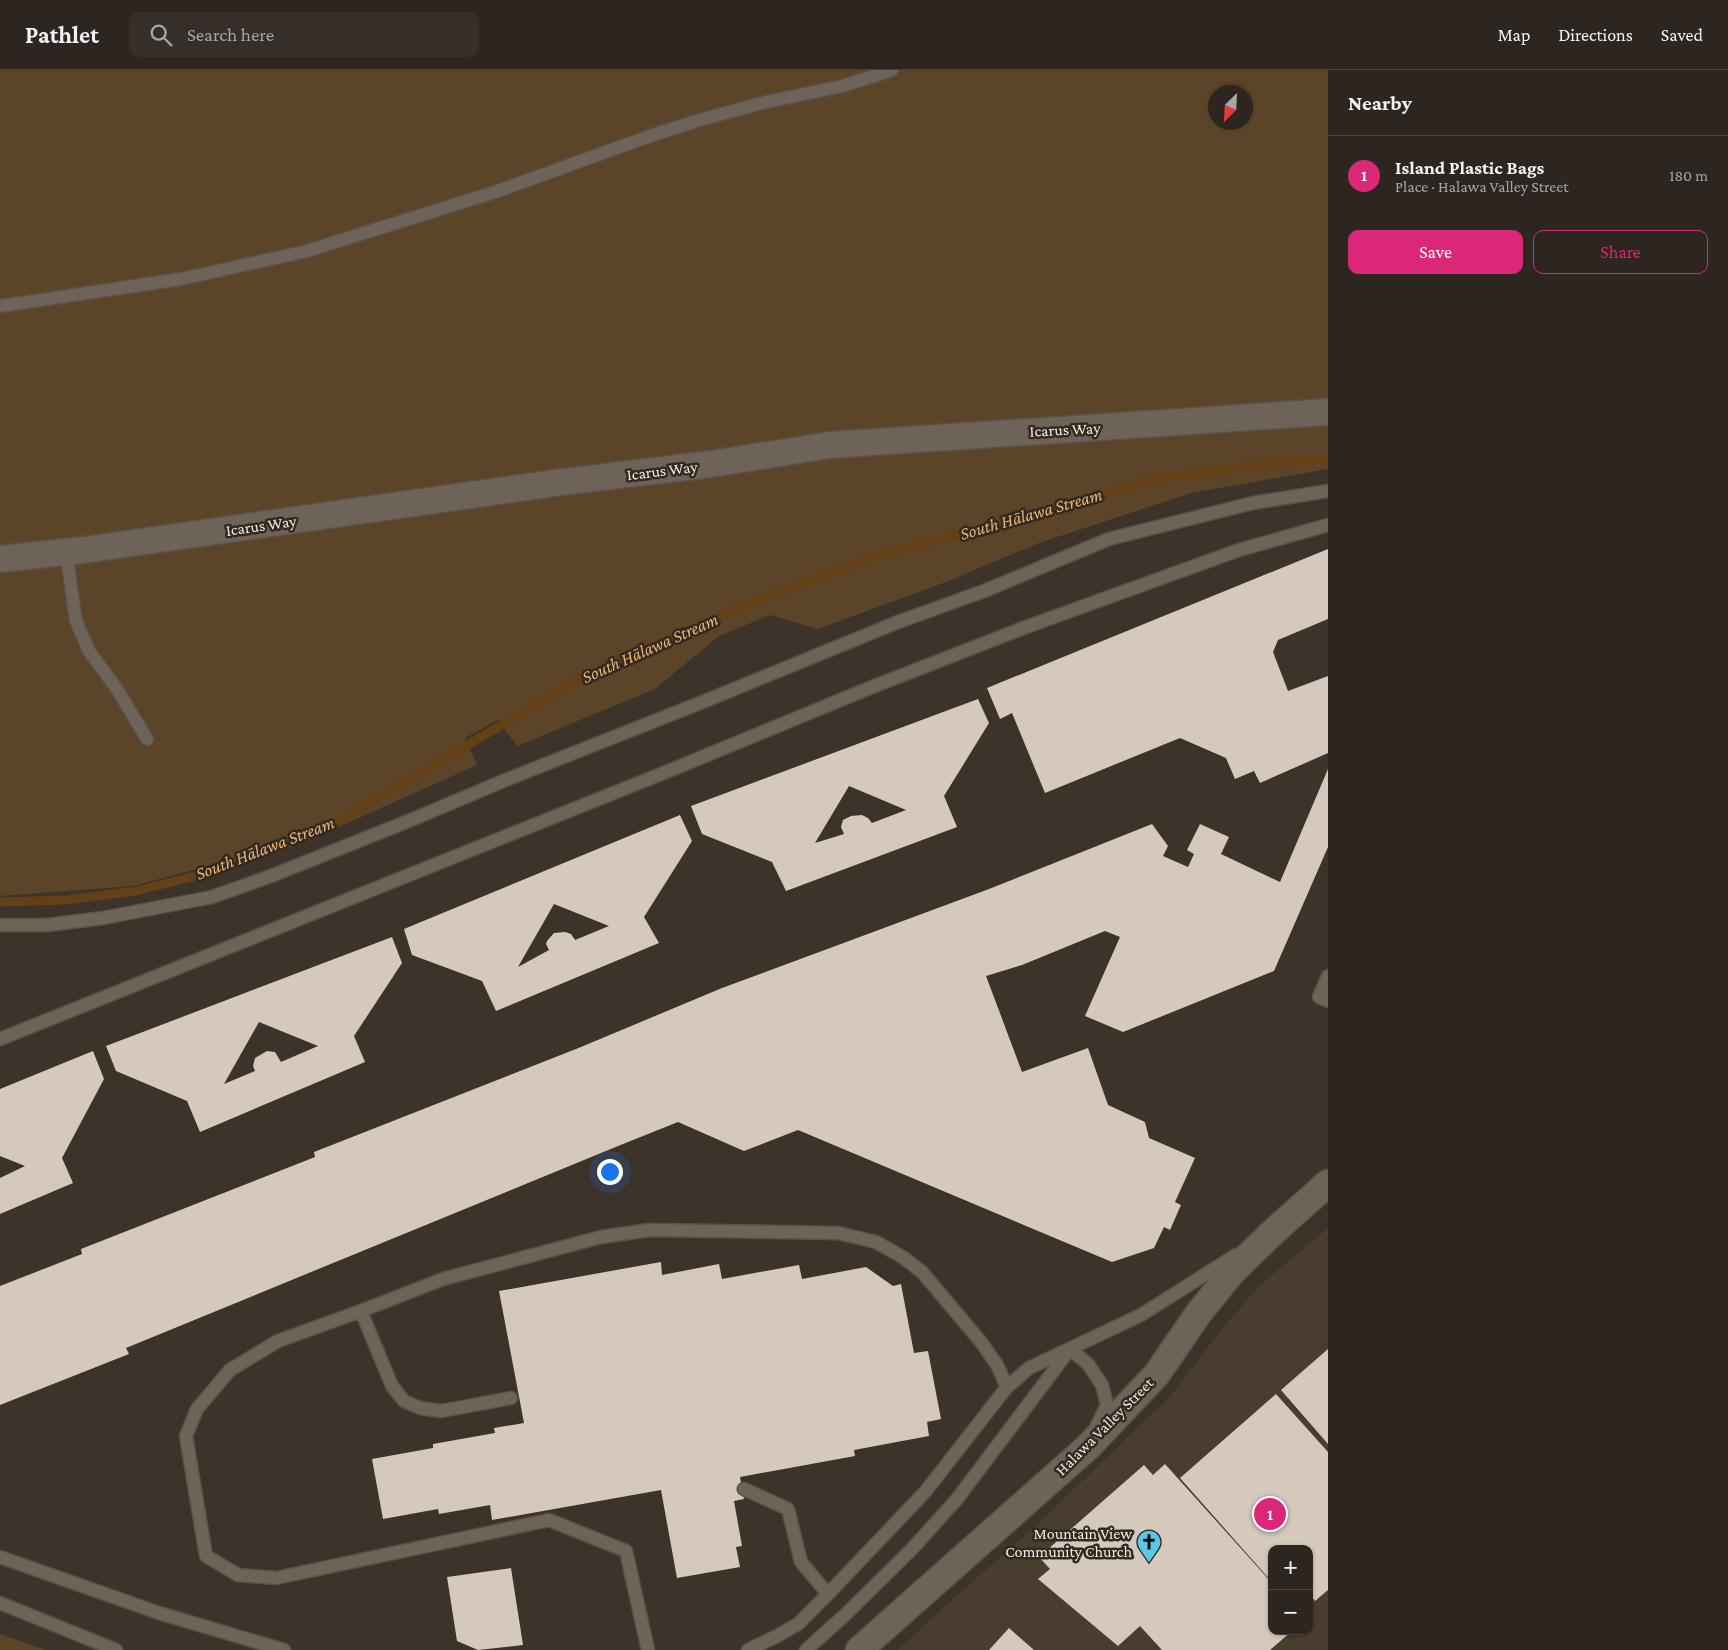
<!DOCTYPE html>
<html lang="en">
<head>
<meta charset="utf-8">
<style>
  :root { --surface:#2d2620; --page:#352e29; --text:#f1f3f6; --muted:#a7a5a5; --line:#48433e; --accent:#db2777 }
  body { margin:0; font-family:"Crimson Pro",serif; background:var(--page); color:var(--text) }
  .controls { position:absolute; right:15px; bottom:15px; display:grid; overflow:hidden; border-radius:10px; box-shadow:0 1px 4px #0004 }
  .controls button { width:45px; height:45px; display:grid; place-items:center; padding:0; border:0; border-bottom:1px solid var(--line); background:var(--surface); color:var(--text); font:25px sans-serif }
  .compass { position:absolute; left:1208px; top:15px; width:45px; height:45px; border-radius:50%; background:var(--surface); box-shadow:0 1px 4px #0004; rotate:204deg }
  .you { position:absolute; left:609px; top:1101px; width:18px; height:18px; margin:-12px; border:4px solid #fff; border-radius:50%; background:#1a73e8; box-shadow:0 0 0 8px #1a73e833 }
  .badge { display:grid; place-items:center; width:32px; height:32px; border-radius:50%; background:var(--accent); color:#fff; font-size:16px; font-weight:700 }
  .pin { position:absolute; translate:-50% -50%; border:2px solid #fff; box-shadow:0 1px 5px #0006 }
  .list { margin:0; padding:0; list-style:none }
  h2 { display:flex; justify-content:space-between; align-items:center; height:65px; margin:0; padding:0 20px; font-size:21px }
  h2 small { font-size:16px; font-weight:400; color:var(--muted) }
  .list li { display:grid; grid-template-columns:32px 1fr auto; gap:15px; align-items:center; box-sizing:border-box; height:80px; padding:0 20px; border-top:1px solid var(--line) }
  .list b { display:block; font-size:19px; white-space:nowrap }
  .list p { margin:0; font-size:16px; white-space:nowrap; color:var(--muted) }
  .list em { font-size:16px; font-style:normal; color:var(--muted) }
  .actions { display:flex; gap:10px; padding:15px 20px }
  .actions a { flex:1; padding:11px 0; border:1px solid var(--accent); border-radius:10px; text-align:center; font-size:18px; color:var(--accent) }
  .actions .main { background:var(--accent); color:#fff }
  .icon { flex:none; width:28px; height:28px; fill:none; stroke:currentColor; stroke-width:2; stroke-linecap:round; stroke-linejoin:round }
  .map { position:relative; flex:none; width:1328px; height:1580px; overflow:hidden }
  header { display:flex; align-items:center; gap:30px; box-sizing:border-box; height:70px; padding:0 25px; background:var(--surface); border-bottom:1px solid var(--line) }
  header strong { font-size:24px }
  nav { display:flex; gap:28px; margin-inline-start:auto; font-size:18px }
  .search { width:350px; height:45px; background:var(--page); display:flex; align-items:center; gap:12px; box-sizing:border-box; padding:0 18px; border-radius:10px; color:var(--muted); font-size:19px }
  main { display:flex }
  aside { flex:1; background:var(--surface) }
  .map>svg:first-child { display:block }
  .built { fill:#493d2f; fill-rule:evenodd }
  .green { fill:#5c4429; fill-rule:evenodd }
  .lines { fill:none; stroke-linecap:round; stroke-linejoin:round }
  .stream { stroke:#634016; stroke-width:9 }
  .building { fill:#d5c9be; fill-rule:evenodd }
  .service-casing { stroke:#585149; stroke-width:15 }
  .minor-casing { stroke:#585149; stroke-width:29 }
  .service { stroke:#6d6358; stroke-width:12 }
  .minor { stroke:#6d6358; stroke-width:26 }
  .labels { text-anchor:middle; stroke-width:5; stroke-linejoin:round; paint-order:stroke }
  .street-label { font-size:16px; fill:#f0ebe5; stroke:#322920 }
  .poi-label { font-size:16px; fill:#f0ebe5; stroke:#322920; text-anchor:end }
  .water-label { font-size:18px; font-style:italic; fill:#ecb374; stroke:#322920 }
</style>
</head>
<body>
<header>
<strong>Pathlet</strong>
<div class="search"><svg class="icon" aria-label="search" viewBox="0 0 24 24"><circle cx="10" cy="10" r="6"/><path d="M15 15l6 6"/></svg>Search here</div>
<nav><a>Map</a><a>Directions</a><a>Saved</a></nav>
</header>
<main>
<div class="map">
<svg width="1328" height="1580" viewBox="0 0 1328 1580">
  <rect width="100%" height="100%" fill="#3c332a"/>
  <path class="built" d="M1328,1158V1580H898L943,1538L1031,1460L1169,1328L1218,1264L1259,1216ZM1272,1479H1309V1561H1272Z"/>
  <path class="green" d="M0,0H1328V399L1191,423L1039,473L946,512L818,559L770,545L719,566L655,619L517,676L498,650L465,668L477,695L341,756L201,798L133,816L0,826ZM1216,22H1246V52H1216Z
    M0,1564L46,1580H0Z"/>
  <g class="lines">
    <path class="stream" d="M0,832L66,830L136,821L204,804L327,758L581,608L744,536L876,486L1029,447L1148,410L1273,393L1328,389"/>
  </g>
  <path class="building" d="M1328,479V549L1278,570L1273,582L1288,621L1328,606V683L1260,713L1254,701L1235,709L1226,688L1180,668L1045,723L1012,643L1000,649L987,618Z
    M978,629L989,653L944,726L957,757L786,821L772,792L702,764L691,736ZM849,716L906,740L872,753L868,748L862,745L851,746L843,750L841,757L844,764L815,773Z
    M1328,699V777L1274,901L1123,962L1085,946L1120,867L1105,861L1022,895L986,906L1022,1002L1088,978L1108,1035L1145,1052L1149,1068L1195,1088L1175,1132L1181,1135L1170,1160L1164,1157L1154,1178L1112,1192L798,1060L744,1081L678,1052L623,1074L126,1278L129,1284L0,1335V1216L82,1184L81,1179L315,1087L314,1082L581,977L722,918L989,819L1152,754L1168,776L1163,786L1188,797L1194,784L1187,780L1200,754L1229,767L1221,784L1280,812Z
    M680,745L692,771L644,847L659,873L496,941L482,911L412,885L404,859ZM554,834L609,856L575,870L571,864L565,862L554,863L547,871L546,874L549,880L518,897Z
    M392,867L402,893L354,966L365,992L200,1062L187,1031L116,1001L106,976ZM259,952L318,976L281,992L275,982L267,981L255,988L253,996L255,1001L224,1014Z
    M93,981L104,1009L62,1088L73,1113L0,1144V1108L25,1096L0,1086V1019Z
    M661,1192L662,1205L719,1194L722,1209L799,1195L802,1209L866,1197L893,1216L901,1214L914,1283L928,1281L941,1349L927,1352L929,1366L854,1380L855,1386L740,1407L744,1429L734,1431L742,1476L736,1477L740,1497L677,1508L661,1420L492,1450L490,1435L439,1444L438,1439L383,1449L372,1389L433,1378V1374L495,1363L494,1358L524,1353L499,1221Z
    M1328,1279V1374L1281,1320Z
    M1276,1324L1328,1382V1520L1315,1531L1309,1524V1479H1272V1512L1180,1408Z
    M1165,1394L1272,1513V1561H1292L1270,1580H1162L1140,1556L1118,1576L1038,1509L1050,1499L1039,1487L1144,1395L1153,1405Z
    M511,1498L523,1575L478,1580L457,1571L447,1507Z
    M1009,1558L1034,1580H989Z"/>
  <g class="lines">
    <defs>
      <path id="service" d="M0,236L181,209L307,181L495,122L650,66L696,51L762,33L843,16L892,0
        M66,481L76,551L89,581L117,619L147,669
        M0,855H47L103,848L212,827L271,806L411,750L508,709L700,633L898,552L984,521L1109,469L1253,433L1328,421
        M1328,906L1319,927L1328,931
        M0,969L666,702L872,617L1026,557L1239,480L1328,455
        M361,1241L392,1316L404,1331L420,1338L441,1341L511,1328
        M744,1419L788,1439L801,1492L828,1524
        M0,1487L159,1543L284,1580
        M0,1533L116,1580
        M648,1580L626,1481L549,1450L276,1508L238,1505L206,1486L186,1366L197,1339L230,1300L278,1271L361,1241L443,1209L601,1167L649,1160L838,1163L876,1172L904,1188L922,1202L981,1272L997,1295L1007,1317
        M748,1580L777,1566L798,1554L828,1524L925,1422L1007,1317L1029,1298L1141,1245L1236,1185
        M806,1580L847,1543L912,1479L957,1429L1070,1279L1088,1294L1102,1315L1107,1335L1097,1355"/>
      <path id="minor" d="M0,489L83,480L562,412L711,394L830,375L1328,342
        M859,1580L1088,1377L1157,1304L1198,1244L1232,1202L1272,1163L1328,1113"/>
    </defs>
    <use href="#service" class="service-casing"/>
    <use href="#minor" class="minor-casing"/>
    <use href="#service" class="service"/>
    <use href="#minor" class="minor"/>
  </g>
  <defs>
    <symbol id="church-pin" viewBox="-11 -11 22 30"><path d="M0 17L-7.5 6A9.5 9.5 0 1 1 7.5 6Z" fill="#5ac8e6" stroke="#322920"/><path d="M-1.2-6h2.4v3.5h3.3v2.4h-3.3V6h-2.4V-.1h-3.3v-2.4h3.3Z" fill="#111"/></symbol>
  </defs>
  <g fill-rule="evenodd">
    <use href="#church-pin" x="1135" y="1458" width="28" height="38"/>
  </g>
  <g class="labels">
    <g class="street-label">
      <text transform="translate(1065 359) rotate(-3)" y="6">Icarus Way</text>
      <text transform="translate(662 400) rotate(-7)" y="6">Icarus Way</text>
      <text transform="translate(261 455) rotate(-8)" y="6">Icarus Way</text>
      <text transform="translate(1104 1356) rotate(-45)" y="6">Halawa Valley Street</text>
    </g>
    <g class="poi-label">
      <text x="1132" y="1469">Mountain View<tspan x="1132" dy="18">Community Church</tspan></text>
    </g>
    <g class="water-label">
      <text transform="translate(1031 444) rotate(-16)" y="6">South Hālawa Stream</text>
      <text transform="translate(650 578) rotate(-24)" y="6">South Hālawa Stream</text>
      <text transform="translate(265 778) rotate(-21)" y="6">South Hālawa Stream</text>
    </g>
  </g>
</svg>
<div class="controls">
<button>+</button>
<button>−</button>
</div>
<svg class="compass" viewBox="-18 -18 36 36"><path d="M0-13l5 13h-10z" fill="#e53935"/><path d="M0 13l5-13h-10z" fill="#a7a5a5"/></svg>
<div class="you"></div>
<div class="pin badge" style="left:1270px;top:1444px">1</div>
</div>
<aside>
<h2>Nearby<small></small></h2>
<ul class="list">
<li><span class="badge">1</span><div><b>Island Plastic Bags</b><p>Place · Halawa Valley Street</p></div><em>180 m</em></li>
</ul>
<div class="actions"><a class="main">Save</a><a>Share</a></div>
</aside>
</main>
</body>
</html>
